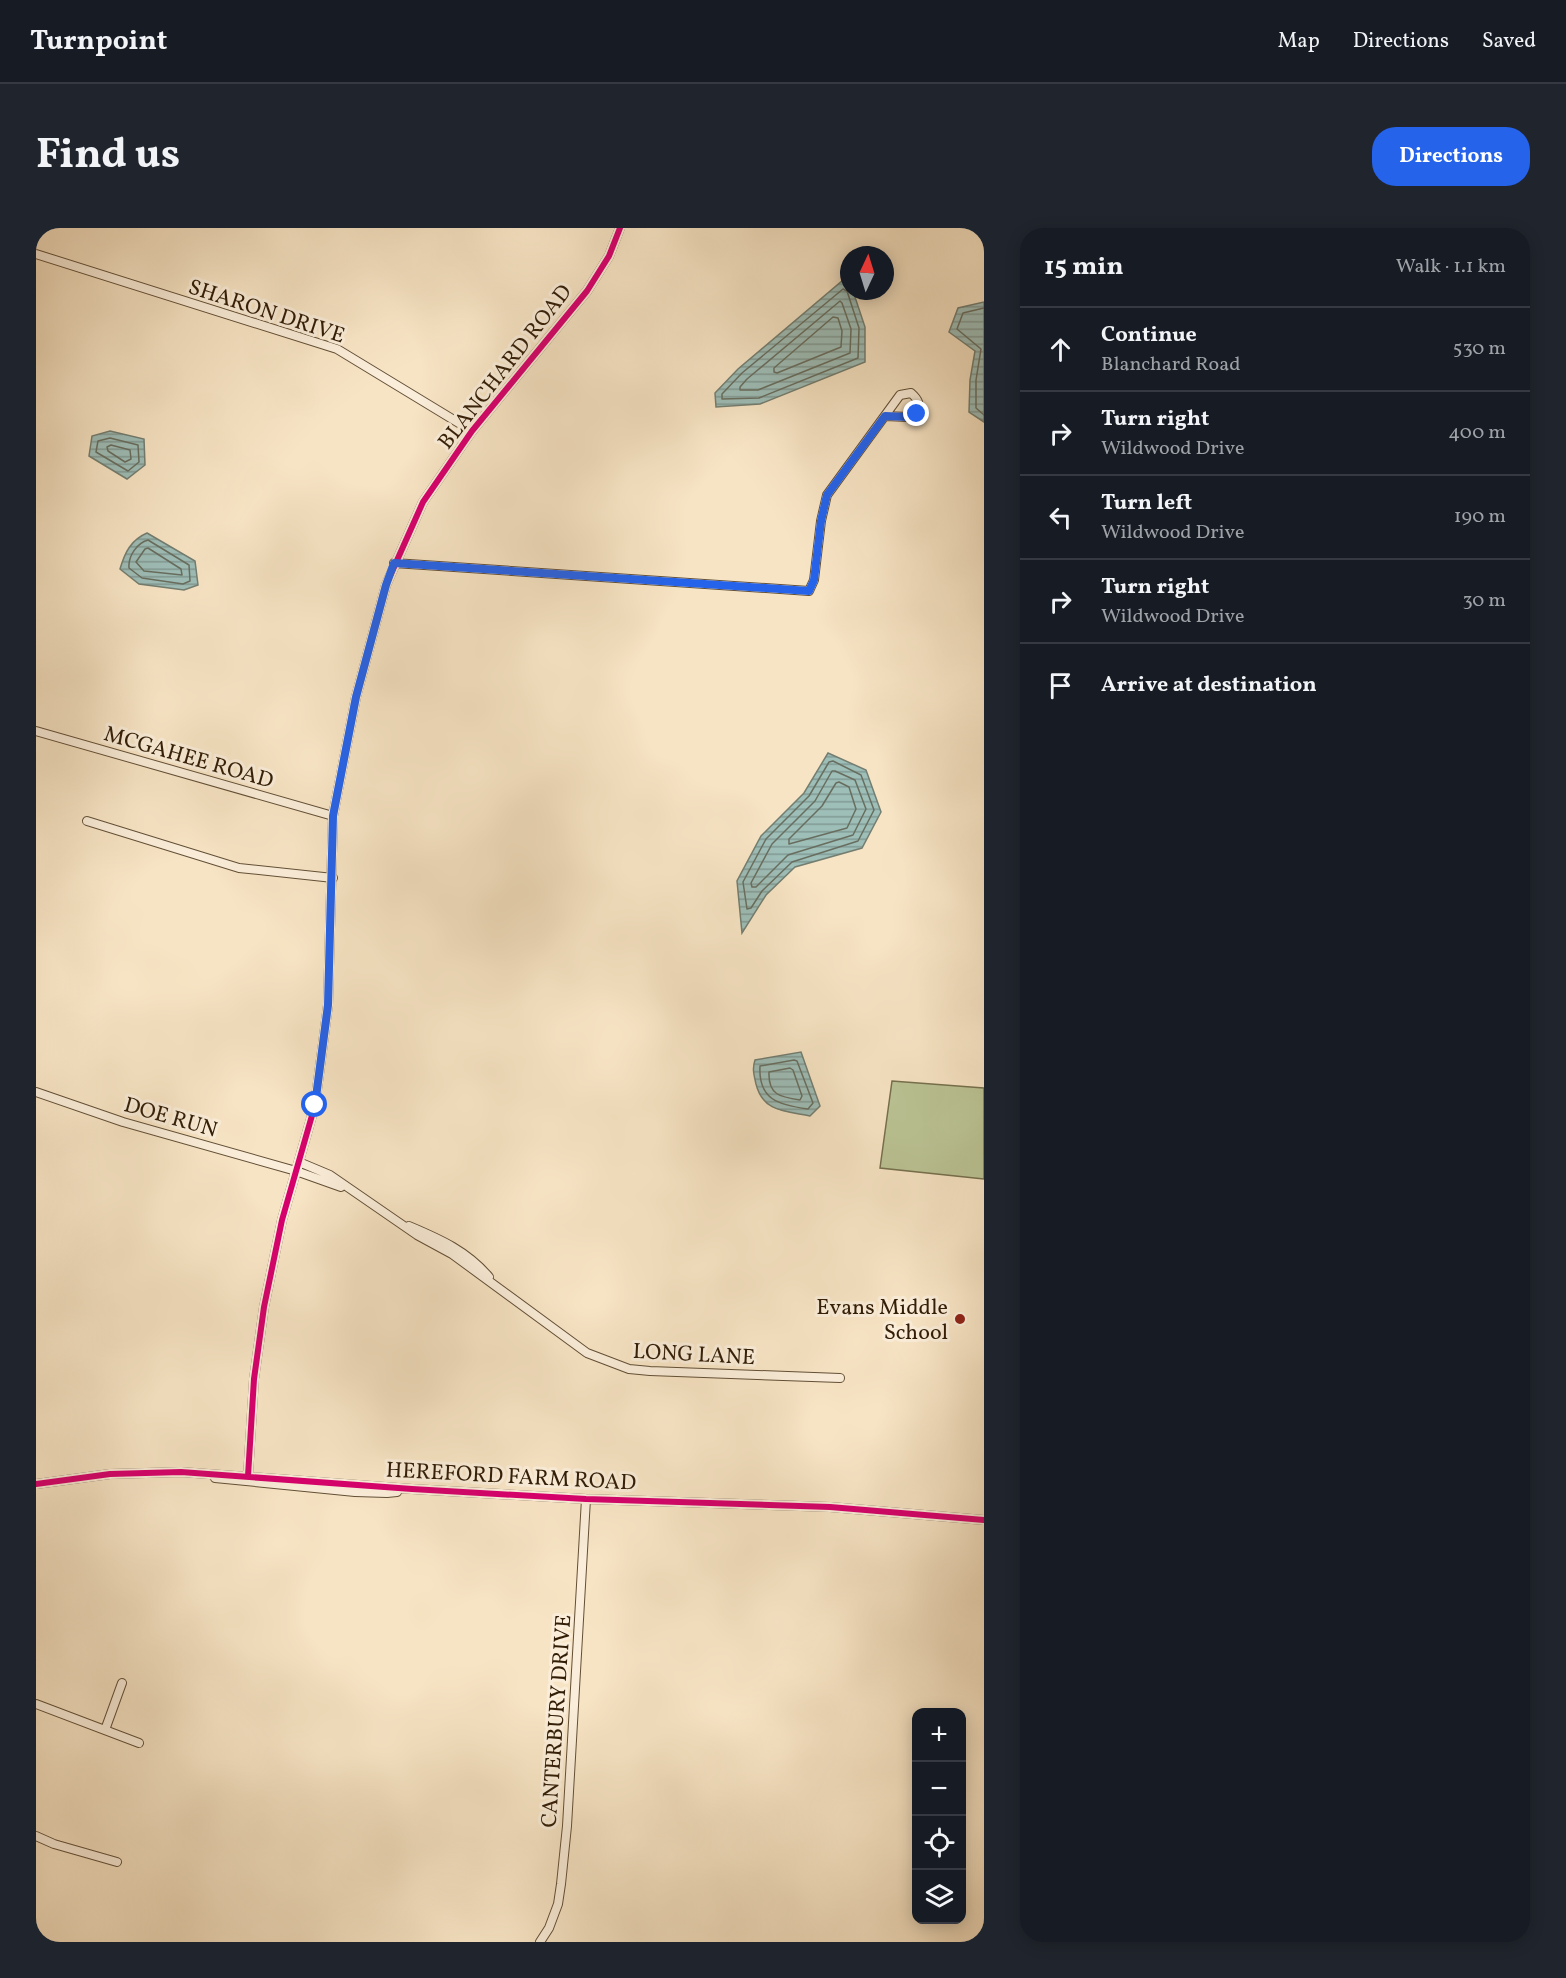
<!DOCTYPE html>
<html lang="en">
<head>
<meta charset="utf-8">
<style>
  :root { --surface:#171b24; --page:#20242c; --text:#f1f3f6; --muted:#9ea1a6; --line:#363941; --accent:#2563eb }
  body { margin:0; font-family:Vollkorn,serif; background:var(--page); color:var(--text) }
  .controls { position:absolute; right:18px; bottom:18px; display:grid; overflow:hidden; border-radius:12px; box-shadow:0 3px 15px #0003 }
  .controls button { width:54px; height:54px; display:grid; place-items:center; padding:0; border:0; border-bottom:2px solid var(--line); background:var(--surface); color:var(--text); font:30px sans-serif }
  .compass { position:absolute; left:804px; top:18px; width:54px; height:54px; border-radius:50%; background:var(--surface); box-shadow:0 3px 15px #0003; rotate:4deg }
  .stop { position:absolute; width:18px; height:18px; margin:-14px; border:4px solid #2563eb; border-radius:50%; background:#fff }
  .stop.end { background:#2563eb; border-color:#fff; box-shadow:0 2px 6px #0008 }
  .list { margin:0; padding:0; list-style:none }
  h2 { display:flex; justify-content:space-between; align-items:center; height:78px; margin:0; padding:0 24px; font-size:26px }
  h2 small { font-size:20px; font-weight:400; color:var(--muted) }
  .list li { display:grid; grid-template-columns:39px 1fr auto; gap:18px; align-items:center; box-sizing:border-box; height:84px; padding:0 24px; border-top:2px solid var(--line) }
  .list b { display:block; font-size:22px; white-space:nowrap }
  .list p { margin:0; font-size:20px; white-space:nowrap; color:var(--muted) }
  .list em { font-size:20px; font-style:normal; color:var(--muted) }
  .icon { flex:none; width:33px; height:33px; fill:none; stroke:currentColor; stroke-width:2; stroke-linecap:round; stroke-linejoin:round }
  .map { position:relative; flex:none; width:948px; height:1714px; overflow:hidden; border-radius:24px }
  header { display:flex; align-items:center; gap:36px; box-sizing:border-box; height:84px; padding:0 30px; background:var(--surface); border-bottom:2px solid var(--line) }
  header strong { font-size:28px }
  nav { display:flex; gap:33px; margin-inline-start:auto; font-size:21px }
  .intro { display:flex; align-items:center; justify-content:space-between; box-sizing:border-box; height:144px; padding:0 36px }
  h1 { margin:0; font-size:42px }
  .button { padding:15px 27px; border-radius:24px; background:var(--accent); color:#fff; font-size:21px; font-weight:700 }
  main { display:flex; gap:36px; padding:0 36px }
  aside { flex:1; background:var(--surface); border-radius:24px; box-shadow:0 3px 15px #0003 }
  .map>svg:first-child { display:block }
  .green { fill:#bbc495; stroke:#76704e; stroke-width:1.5 }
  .water { fill:url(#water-rules); stroke:#737e71; stroke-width:1.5 }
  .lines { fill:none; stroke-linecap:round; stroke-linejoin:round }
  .shore { stroke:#686e5f; stroke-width:1.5 }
  .minor-casing { stroke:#634f36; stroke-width:10 }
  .minor { stroke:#faedd9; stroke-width:8 }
  .cycleway-casing { stroke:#faedd9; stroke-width:10 }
  .cycleway { stroke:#d6006c; stroke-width:6 }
  .route { stroke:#2563eb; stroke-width:8 }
  .poi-dot { fill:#8f2418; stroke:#faedd9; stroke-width:2 }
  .labels { text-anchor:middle; stroke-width:6; stroke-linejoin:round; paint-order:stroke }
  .street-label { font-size:22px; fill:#321d06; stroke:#faedd9 }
  .poi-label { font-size:22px; fill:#321d06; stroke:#faedd9; text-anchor:end }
</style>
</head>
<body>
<header>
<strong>Turnpoint</strong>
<nav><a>Map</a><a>Directions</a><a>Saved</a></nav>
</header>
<div class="intro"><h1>Find us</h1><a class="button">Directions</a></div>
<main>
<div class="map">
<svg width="948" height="1714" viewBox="0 0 948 1714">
  <defs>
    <pattern id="water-rules" width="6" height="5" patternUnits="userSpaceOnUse" patternTransform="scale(1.5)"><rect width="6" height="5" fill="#9ebeb8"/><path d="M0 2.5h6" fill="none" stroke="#819a94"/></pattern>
  </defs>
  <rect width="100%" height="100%" fill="#f7e4c4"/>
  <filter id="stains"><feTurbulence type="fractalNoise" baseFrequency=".00333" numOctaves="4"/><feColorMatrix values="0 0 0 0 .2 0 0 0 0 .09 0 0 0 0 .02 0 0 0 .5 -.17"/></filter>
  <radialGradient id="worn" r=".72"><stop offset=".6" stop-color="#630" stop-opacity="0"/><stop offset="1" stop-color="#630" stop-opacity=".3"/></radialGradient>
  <path class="green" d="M856,853L948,860V951L844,940Z"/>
  <path class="water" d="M806,53L813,57V63H817L829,99V134L724,176L680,179L679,165L702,141Z
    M948,74V194L933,184L934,152L939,123L913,104L922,80Z
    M74,203L108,211L109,237L91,251L53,228L56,208Z
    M111,305L159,333L162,357L148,362L103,356L84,341C89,324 95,312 111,305Z
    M792,525L830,542L845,584L826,620L759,639L730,667L706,705L701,653L725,608L768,565Z
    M765,824L784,878L774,888C749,883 727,884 720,856C718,847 716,841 719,832Z"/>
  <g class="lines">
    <path class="shore" d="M807,61L811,63L823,100L822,130L723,170L686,171V166L706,145Z
      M804,73L806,75L815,101L814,125L722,162H704V159L711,151Z
      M948,80L927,85L921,101L945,121L940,152V180L948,187
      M797,89L802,90L806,103L805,119L741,145L738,144V140Z
      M74,210L102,217L103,234L92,243L60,224L62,213Z
      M75,217L94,222L95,231L89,234L72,223L71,219Z
      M112,312L153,337L154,353L147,356L106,350L93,340C92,328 101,315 112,312Z
      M112,320L145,341L146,347L108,343L100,334L109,321Z
      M797,533L825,547L838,582L822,613L756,634L726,663L715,680L711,681L707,654L730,611L773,568L793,534Z
      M796,543H799L819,552L830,581L817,607L752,627L720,659H716L715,655L736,616L779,573Z
      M803,554L813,559L820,581L811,600L753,616V611L786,578L800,555Z
      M758,832L761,833L777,875L772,881C743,877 722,872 724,838Z
      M754,840L757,842L766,868L764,872C744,869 732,867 733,844Z"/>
    <defs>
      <path id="minor" d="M0,26L301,121L436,203
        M358,335L773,363L778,352L785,293L791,267L864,167L875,165C883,172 884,176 881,186L872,189L849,188
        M0,503L297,588
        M51,593L203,640L297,650
        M0,864L87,894L260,943L305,959
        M263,934L294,947L381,1007L416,1026L551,1125L593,1141L614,1143L804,1150
        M373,998C404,1011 431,1023 453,1049
        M212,1248L218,1151L228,1079L246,992L279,877L292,777L297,588L320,469L350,357L387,274L436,203L551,63L573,28L584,0
        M179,1250L319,1264L351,1265L361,1264
        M0,1256L74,1246L145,1244L376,1261L550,1271L794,1279L948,1292
        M0,1476L103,1515
        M69,1502L86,1455
        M0,1608L18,1616L81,1634
        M504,1714L513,1700L522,1676L525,1656L531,1598L550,1271"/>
    </defs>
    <use href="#minor" class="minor-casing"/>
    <use href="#minor" class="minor"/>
    <defs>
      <path id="cycleway" d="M212,1248L218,1151L228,1079L246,992L279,877L292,777L297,588L320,469L350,357L387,274L436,203L551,63L573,28L584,0
        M0,1256L74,1246L145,1244L376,1261L550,1271L794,1279L948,1292"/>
    </defs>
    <use href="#cycleway" class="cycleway-casing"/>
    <use href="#cycleway" class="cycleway"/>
  </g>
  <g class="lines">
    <path class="route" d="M279,877L292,777L297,588L320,469L350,357L358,335L773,363L778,352L785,293L791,267L849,188L872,189L881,186"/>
  </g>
  <circle class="poi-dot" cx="924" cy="1091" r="6"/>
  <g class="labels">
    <g class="street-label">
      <text transform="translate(231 82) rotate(18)" y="8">SHARON DRIVE</text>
      <text transform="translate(468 138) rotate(-52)" y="8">BLANCHARD ROAD</text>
      <text transform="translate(153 528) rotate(16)" y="8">MCGAHEE ROAD</text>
      <text transform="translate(135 888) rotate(16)" y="8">DOE RUN</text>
      <text transform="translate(658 1125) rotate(3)" y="8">LONG LANE</text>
      <text transform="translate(475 1247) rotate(3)" y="8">HEREFORD FARM ROAD</text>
      <text transform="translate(519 1493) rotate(-86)" y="8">CANTERBURY DRIVE</text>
    </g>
    <g class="poi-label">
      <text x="912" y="1086">Evans Middle<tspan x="912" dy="25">School</tspan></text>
    </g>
  </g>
  <rect width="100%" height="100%" filter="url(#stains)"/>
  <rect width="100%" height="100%" fill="url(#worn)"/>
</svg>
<div class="controls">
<button>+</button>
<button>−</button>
<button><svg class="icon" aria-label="locate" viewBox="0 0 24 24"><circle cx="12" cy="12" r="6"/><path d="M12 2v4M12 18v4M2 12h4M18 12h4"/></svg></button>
<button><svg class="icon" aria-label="layers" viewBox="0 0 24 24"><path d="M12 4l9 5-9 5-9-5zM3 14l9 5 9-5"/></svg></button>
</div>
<svg class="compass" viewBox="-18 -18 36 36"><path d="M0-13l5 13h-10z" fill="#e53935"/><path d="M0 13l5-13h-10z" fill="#9ea1a6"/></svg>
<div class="stop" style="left:279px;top:877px"></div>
<div class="stop end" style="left:881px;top:186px"></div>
</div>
<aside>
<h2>15 min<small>Walk · 1.1 km</small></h2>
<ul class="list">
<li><svg class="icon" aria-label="ahead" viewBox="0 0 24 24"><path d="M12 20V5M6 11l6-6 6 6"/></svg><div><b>Continue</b><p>Blanchard Road</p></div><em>530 m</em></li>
<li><svg class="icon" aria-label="right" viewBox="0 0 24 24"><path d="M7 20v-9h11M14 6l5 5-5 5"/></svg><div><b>Turn right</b><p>Wildwood Drive</p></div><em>400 m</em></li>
<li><svg class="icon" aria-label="left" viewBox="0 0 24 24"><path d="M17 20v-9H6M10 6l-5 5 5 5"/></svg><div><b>Turn left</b><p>Wildwood Drive</p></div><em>190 m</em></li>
<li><svg class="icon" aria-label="right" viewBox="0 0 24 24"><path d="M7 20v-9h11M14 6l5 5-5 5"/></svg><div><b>Turn right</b><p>Wildwood Drive</p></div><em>30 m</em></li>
<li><svg class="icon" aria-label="arrive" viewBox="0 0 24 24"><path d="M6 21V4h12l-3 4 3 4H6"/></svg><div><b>Arrive at destination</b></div></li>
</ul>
</aside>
</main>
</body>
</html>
